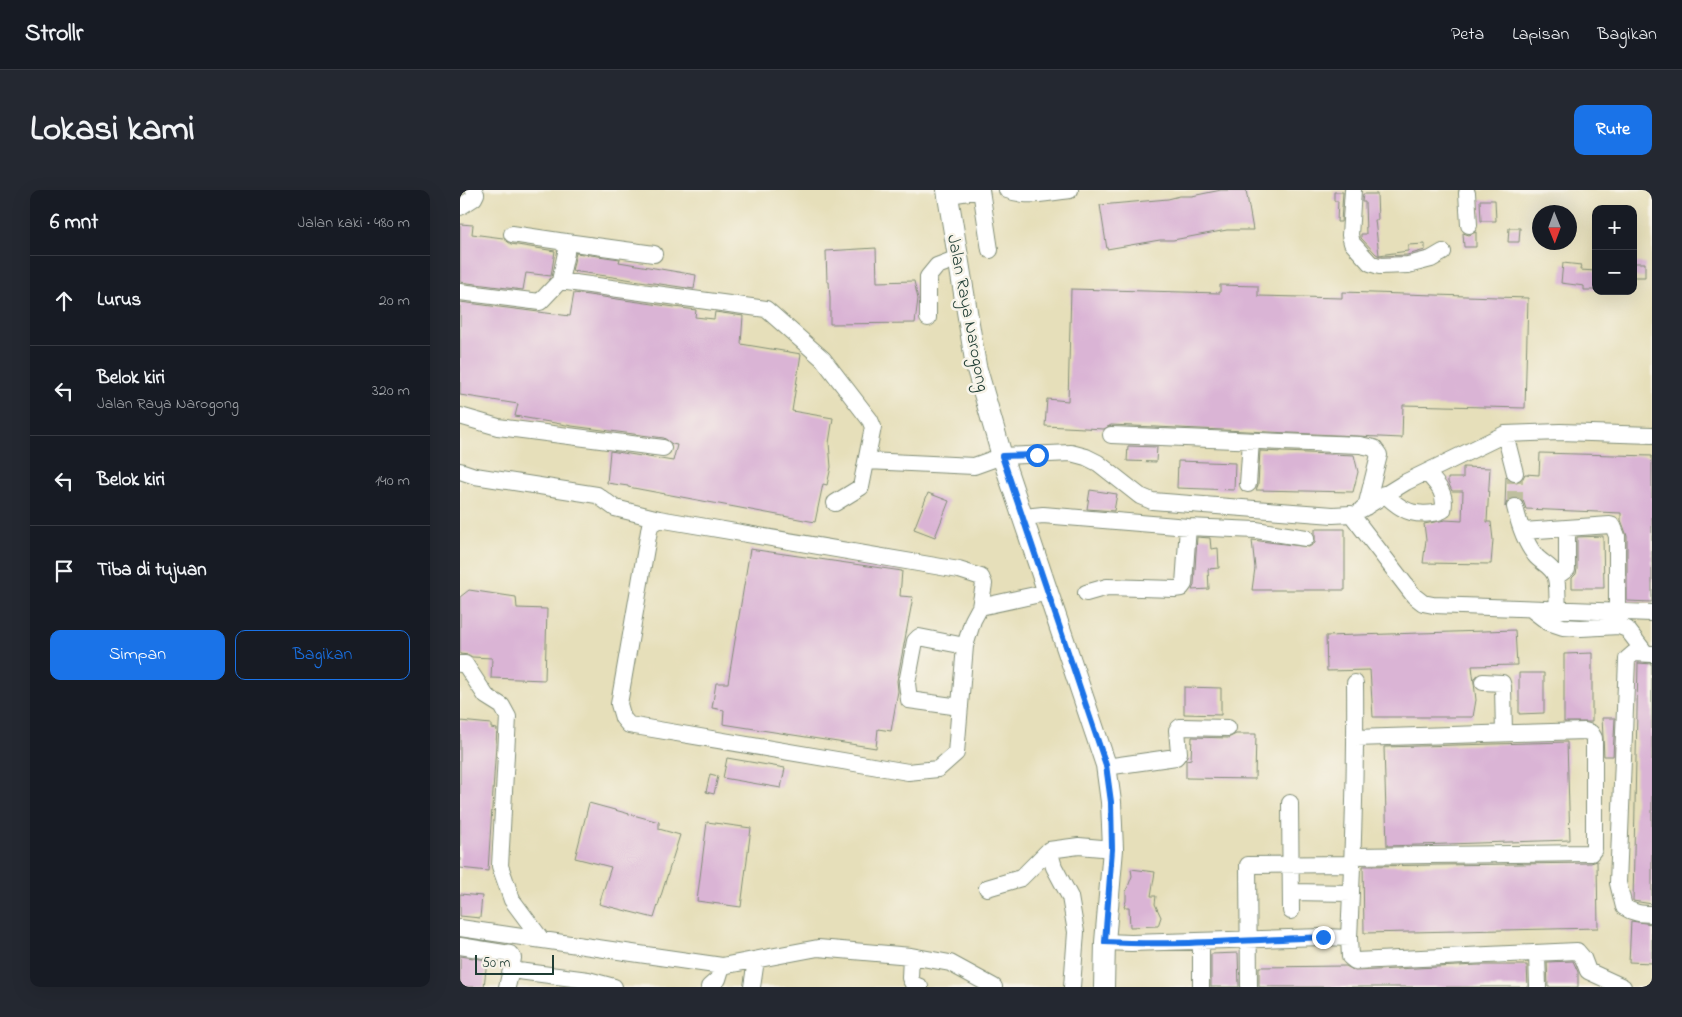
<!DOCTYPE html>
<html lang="id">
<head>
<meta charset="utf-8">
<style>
  :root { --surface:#171b24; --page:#242831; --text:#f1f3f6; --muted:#9ea1a6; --line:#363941; --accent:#1a73e8 }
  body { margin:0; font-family:"Indie Flower",sans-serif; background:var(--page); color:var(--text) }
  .controls { position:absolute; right:15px; top:15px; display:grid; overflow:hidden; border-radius:10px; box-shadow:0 5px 20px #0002 }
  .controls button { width:45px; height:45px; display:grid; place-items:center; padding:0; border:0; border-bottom:1px solid var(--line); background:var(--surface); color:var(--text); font:25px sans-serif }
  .compass { position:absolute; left:1072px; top:15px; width:45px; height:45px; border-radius:50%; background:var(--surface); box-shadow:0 5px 20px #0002; rotate:179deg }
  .scale { position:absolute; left:15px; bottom:12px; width:79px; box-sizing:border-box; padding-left:5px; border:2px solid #1f3d34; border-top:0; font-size:14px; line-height:18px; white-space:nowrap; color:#1f3d34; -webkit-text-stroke:4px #f7f3e8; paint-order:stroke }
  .stop { position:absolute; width:15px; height:15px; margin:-11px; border:4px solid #1a73e8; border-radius:50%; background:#fff }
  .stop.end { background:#1a73e8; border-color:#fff; box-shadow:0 1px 5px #0008 }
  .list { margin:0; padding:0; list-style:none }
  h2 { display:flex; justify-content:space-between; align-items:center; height:65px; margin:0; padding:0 20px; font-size:21px }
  h2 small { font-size:16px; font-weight:400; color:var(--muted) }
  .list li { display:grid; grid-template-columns:32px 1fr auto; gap:15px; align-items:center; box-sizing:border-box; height:90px; padding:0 20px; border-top:1px solid var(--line) }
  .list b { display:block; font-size:19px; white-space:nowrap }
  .list p { margin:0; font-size:16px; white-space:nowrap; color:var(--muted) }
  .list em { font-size:16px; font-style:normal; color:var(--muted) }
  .actions { display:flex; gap:10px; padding:15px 20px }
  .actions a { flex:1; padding:11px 0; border:1px solid var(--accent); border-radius:10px; text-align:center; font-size:18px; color:var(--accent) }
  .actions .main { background:var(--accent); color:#fff }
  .icon { flex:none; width:28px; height:28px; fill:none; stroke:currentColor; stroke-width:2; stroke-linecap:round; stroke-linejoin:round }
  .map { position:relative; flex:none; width:1192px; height:797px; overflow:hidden; border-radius:10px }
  header { display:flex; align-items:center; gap:30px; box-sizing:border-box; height:70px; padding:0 25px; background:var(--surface); border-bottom:1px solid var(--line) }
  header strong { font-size:24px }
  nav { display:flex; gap:28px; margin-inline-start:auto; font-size:18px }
  .intro { display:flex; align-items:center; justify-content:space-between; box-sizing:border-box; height:120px; padding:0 30px }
  h1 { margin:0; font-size:35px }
  .button { padding:12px 22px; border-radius:10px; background:var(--accent); color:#fff; font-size:18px; font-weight:700 }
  main { display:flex; gap:30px; padding:0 30px }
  aside { flex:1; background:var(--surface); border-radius:10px; box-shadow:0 5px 20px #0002 }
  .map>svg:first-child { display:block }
  .building { fill:#dab4d5 }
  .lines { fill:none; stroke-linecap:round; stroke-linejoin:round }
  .minor-tunnel { stroke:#bebf9f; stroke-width:16; stroke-dasharray:16 8; stroke-linecap:butt }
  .minor-casing { stroke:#828e77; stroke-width:18 }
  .major-casing { stroke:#828e77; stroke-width:22 }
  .minor { stroke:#fff; stroke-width:16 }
  .major { stroke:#fff; stroke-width:20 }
  .route { stroke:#1a73e8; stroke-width:6 }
  .labels { text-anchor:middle; stroke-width:5; stroke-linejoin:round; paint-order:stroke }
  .street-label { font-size:18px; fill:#1f3d34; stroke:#f7f3e8 }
</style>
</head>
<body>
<header>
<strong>Strollr</strong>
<nav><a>Peta</a><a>Lapisan</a><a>Bagikan</a></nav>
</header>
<div class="intro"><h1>Lokasi kami</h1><a class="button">Rute</a></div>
<main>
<aside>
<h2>6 mnt<small>Jalan kaki · 480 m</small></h2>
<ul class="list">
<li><svg class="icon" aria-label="ahead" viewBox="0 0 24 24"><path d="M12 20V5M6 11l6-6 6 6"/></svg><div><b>Lurus</b></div><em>20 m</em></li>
<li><svg class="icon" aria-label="left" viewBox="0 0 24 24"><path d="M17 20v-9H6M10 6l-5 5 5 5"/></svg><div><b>Belok kiri</b><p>Jalan Raya Narogong</p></div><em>320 m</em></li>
<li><svg class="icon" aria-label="left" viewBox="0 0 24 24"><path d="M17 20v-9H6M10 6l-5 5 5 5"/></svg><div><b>Belok kiri</b></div><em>140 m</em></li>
<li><svg class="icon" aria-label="arrive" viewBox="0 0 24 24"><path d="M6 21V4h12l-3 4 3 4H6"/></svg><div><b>Tiba di tujuan</b></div></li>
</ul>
<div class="actions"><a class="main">Simpan</a><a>Bagikan</a></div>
</aside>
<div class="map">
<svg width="1192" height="797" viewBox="0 0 1192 797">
  <rect width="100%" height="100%" fill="#f7f3e8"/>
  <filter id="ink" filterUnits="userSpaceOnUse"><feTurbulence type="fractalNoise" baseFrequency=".02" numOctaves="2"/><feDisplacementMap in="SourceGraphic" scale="10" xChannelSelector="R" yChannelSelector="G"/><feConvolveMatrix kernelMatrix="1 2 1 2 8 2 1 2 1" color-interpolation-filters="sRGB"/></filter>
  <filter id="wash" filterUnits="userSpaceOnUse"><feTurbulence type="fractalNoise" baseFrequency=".0096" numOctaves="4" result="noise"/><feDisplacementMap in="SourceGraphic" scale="20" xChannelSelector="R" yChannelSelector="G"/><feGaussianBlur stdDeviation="1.12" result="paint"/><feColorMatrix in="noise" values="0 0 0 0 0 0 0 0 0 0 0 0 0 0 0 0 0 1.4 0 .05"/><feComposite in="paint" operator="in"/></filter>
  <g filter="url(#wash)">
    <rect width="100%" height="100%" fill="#e6dfba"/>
    <g id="blocks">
      <path class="building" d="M761,0H786L793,40H767L713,50H700L647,59L640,15L708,9L720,6H732Z
        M874,2H883L881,32H877L878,11H874Z
        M903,4H917L918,30H915L919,65L948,61V55L965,54V60L947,65L920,66L916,64L901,48V44H906L905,12H902Z
        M1020,10H1035L1036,31H1021Z
        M0,34L13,35L12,44L43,48L51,54L95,61L91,86L66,83L63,100L0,92Z
        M1049,38H1060L1059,52H1048Z
        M1016,42V57H1004L1003,43L1009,45Z
        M416,58L417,92L454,91L458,109L455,133L370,134V108L369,92H367L366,61Z
        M116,63L160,69L159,72L236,85L234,99L112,81Z
        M1103,73L1121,75L1120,80L1136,81V100H1124V96L1101,93Z
        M1173,73H1185V87H1173Z
        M760,95L798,96V106L882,108V102L1068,108L1065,218L943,215L942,248L651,235L644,239L585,236L587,209L608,211L611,99L760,103Z
        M114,103L236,120L235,127L254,129L255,122L283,126L281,154L341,164L332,221L373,228L369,253L371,277L367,295L363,294L355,332L168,297V296L147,293L150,261L213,271L217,255L212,254L204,248L112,236L55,226L58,214L0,205V112L110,126Z
        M668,256L697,257L696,272L667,271Z
        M800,261L894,265L898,282L893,302L796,300L798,295Z
        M1080,263L1192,266V412L1167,411V346L1161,330V323L1066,319L1063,310L1057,307L1048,309L1045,317L1046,287L1052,292L1057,293L1062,290L1065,284L1079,285Z
        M718,271L775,273L774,300L717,298Z
        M1003,277L1030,278L1027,332H1031L1033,350L1031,374L963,373L966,350L964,334L985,330L1002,331L1003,301H992L988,292V288H1003Z
        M630,300L657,304L654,321L627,319Z
        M468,303L489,311L475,347L454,339Z
        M855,339H885V400H792L795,378L792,350L849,357L855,353Z
        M1143,346L1144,398H1112V388L1116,384L1117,379V347Z
        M737,347L750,348L751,359L758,358L759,378L748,379L749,399L732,400L734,395Z
        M290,359L442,381L440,406L453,407L437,491L438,501L431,541L418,539L416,558L263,534L264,520L252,518L256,493H268Z
        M9,400L56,407L57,418L87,419L85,490L31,488L32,468L12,467L9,465L0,464V407Z
        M1055,440L1057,475L1012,476L1016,510L1013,527H913L910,480L867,481L866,446Z
        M1132,463V532H1104V464Z
        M1178,473L1192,474V714L1173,711Z
        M1059,483H1084V523L1059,524Z
        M724,497L761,498V525L724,524Z
        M1142,528H1155L1153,566H1144Z
        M0,531L31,534V538L37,539L28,681L0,678Z
        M776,544H796L795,589L726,588V570L731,569L732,547L768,548Z
        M1107,552L1110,650L927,656L924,557Z
        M267,568L325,578L321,598L263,588Z
        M250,584L258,586L254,604L246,602Z
        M129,613L199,632V639L220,645L194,728L139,714L151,677L115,668Z
        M247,632L291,638L281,717L237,711Z
        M1137,671L1138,738L904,743L903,676L1131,673Z
        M671,679L695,682L691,706H696L695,714L701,727L698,736L670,737L669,717H664L666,711V702L672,686Z
        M0,704L22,706L20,728L0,726Z
        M1171,731L1192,734V773L1169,772Z
        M778,763L779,797H751V764Z
        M0,766L27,770L24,797H0Z
        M1113,771L1118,782V797H1088L1087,772Z
        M1018,775H1067L1068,797H799V777L886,776L895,781Z"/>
    </g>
  </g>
  <g filter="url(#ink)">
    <use href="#blocks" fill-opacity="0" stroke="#828e77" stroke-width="1"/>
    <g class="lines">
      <path class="minor-tunnel" d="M1055,317V283"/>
      <defs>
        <path id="minor" d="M521,0L530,60
          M547,0C567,8 589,3 610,0
          M893,0L890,45L892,53L910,73L919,76L948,75L971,69L983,62
          M487,3L496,4L521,0
          M1007,3L1009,35
          M0,17L14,8L16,4L14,0
          M52,44L99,51L106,56V63L100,91
          M99,51L194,64
          M0,102L80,112L100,91L306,119L363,169L410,230L413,237L401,297L375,313
          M468,128V87L477,76L498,68
          M0,226L38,237L203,258
          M1045,244L1055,283
          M651,245L900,255L914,258L919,265L906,317
          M407,271L514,276L542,266L611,263L626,267L638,273L680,306L692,311L873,325L891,324L954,406L963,413L973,415L1192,423
          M0,281L15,286L137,305L155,318L199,329L499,380L521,387L524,394L520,417L513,430L505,456L496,563L478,579L448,582L169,535L163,528L159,514L190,335L199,329
          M788,294L791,251
          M924,304C930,309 937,316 944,319C953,325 974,325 983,320C987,304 977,294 967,283
          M1055,317C1059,334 1064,351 1075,365C1081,373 1093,376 1096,388C1098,397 1097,409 1098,419
          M902,319L946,292L1045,244L1100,242L1192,245
          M564,327L583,325L728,337L796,340L846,348
          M1063,341L1150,335L1153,336L1157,346V421
          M1096,387L1107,379V338
          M626,403L647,397L714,399L721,398L724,394L728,337
          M520,417L589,402
          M1071,419L1088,432L1103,437L1121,438L1159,436L1167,439L1186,464
          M1192,464L1174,463L1167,469L1158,693L1164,717C1173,723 1181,724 1192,724
          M0,474H5L26,506L42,516L48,527L40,676L52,710L81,749
          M1023,492L1042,493L1043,497L1044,543
          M500,517L449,510L447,493L455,451L459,447L505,456
          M646,575L653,576L716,567L719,563L717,540L720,537L768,538
          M830,613L831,721
          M589,660L594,677L610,707L616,742L612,797
          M893,666L1128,663H1131L1134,659V548L1131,543L1125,541L895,548
          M527,698L561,688L589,660L619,656L653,659
          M831,702L891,703
          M0,738L262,776L358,758L451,766L490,773L534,797
          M889,748C893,663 896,578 895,493
          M645,752L671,753L863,747L889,748L890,767L895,771L1117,761L1123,768L1128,781L1163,797
          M741,752V797
          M0,756L50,764L53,768L51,780
          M1077,763L1078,797
          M451,766L450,788L453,794L460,797
          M47,797L51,780L128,790L154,797
          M249,797L258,789L262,776
          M292,797L296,770
          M789,797L788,675L892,674"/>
        <path id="major" d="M487,0L516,176L542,266L646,575L651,612L653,659L645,752L644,797"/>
      </defs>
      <use href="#minor" class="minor-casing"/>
      <use href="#major" class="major-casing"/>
      <use href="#minor" class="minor"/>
      <use href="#major" class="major"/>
    </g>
  </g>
  <g class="lines" filter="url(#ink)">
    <path class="route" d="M577,265L542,266L646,575L651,612L652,659L645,752C717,756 791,750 863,747"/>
  </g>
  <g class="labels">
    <g class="street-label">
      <text transform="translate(509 123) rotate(79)" y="6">Jalan Raya Narogong</text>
    </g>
  </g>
</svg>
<div class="controls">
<button>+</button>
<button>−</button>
</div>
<svg class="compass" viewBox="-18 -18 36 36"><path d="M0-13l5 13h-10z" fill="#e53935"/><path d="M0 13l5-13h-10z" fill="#9ea1a6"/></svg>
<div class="scale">50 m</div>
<div class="stop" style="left:577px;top:265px"></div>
<div class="stop end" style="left:863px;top:747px"></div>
</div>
</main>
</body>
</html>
